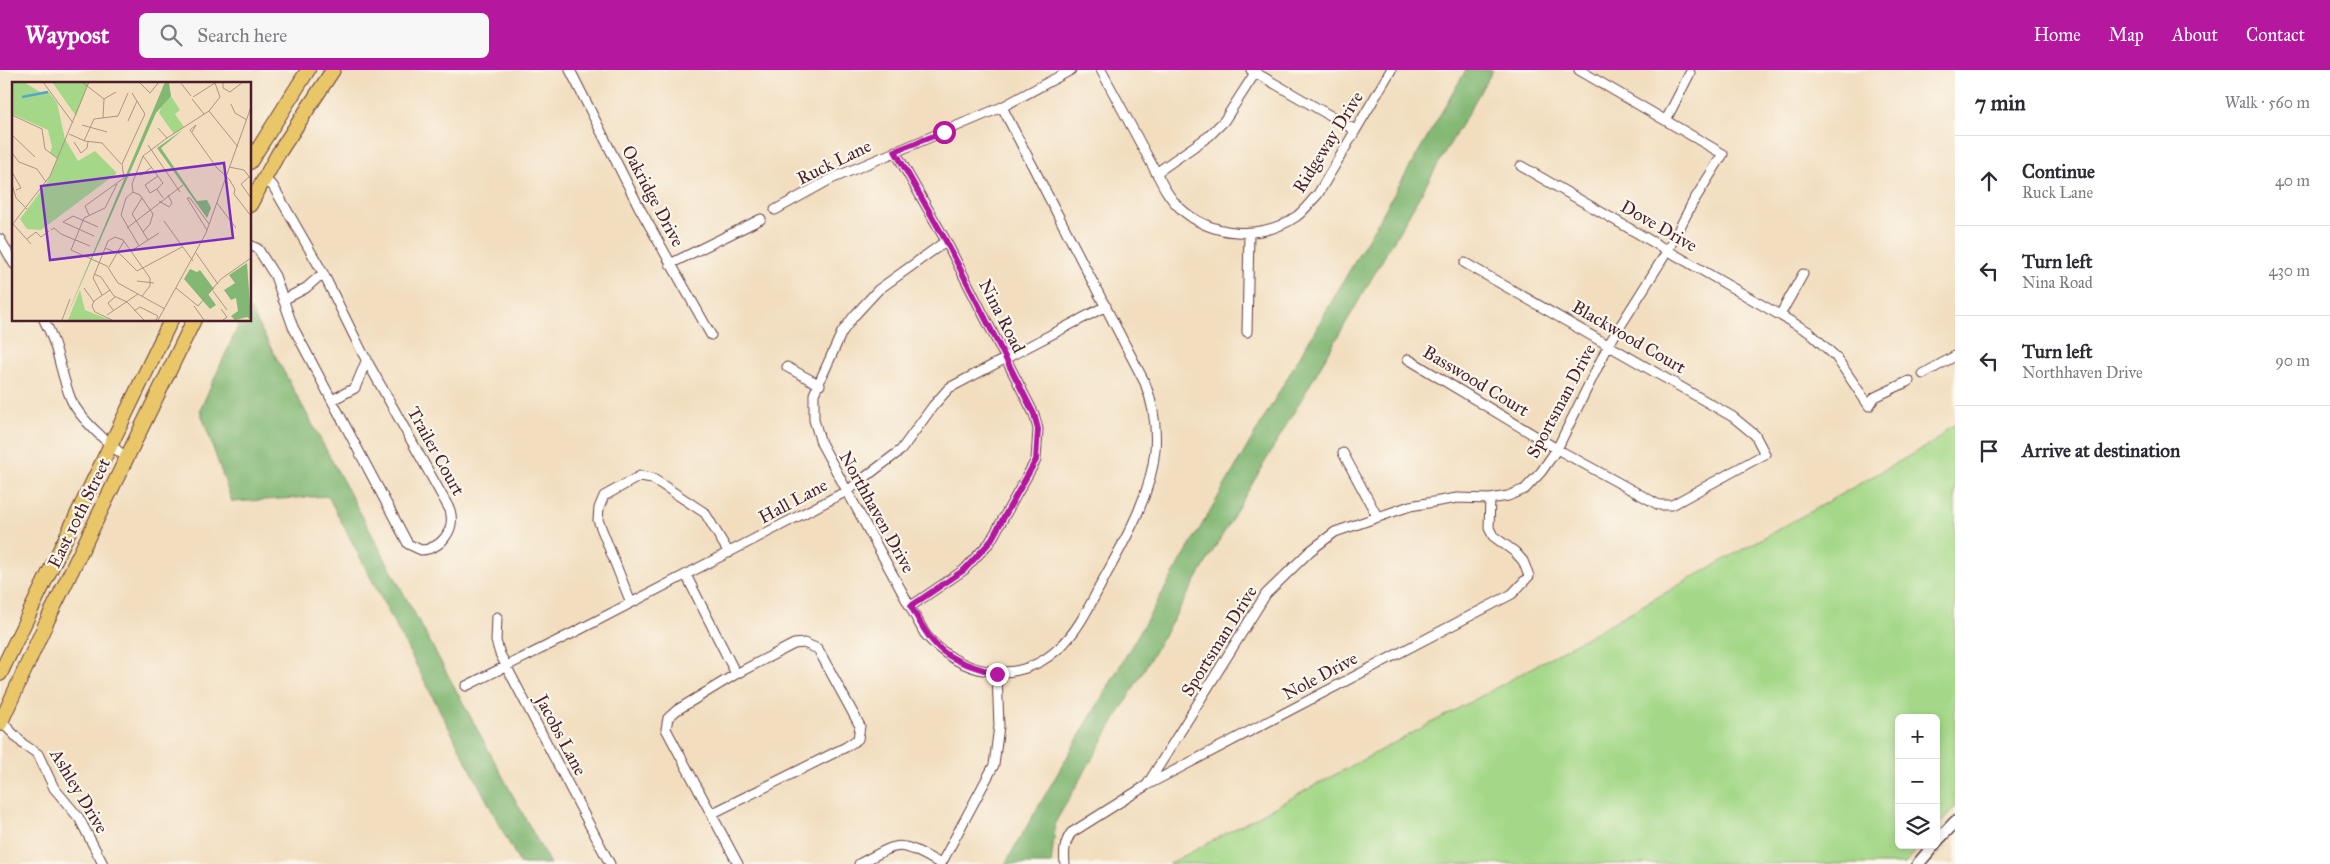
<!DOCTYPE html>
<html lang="en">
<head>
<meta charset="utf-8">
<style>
  :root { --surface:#fff; --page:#f7f7f7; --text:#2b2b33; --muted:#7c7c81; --line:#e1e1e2; --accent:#b5179e }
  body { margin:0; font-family:"IM FELL Great Primer",serif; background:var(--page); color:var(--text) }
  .controls { position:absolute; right:15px; bottom:15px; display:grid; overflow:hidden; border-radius:8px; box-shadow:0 2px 8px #0003 }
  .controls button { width:45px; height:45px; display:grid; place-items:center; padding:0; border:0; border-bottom:1px solid var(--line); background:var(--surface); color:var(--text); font:25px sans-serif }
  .stop { position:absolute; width:15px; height:15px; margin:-11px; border:4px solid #b5179e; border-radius:50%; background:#fff }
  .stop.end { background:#b5179e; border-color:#fff; box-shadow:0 1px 5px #0008 }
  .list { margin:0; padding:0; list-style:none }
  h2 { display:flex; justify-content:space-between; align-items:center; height:65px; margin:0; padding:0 20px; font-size:21px }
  h2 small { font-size:16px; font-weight:400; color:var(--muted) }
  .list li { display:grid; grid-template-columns:32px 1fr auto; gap:15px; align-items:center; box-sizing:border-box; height:90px; padding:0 20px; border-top:1px solid var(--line) }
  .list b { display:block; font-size:19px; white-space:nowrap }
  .list p { margin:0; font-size:16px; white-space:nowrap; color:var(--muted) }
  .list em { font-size:16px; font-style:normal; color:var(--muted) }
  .icon { flex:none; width:28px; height:28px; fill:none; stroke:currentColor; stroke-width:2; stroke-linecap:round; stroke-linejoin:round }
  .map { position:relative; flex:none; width:1955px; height:794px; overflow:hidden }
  header { display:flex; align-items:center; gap:30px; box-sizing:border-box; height:70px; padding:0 25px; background:var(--accent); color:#fff }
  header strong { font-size:24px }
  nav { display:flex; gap:28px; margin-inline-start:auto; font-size:18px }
  .search { width:350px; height:45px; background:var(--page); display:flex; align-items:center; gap:12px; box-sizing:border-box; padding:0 18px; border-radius:8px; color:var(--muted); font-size:19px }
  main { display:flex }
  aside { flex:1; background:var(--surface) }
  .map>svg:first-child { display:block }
  .green { fill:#a4d888; stroke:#777c5a }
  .forest { fill:#83b874; stroke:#666c50 }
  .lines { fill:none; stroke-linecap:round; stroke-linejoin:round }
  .minor-casing { stroke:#633c41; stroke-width:11 }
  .tertiary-casing { stroke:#633c41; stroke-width:14 }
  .primary-casing { stroke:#633c41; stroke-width:16 }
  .minor { stroke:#fff; stroke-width:9 }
  .tertiary { stroke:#fff; stroke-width:11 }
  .primary { stroke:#e9c769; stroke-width:14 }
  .route { stroke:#b5179e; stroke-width:6 }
  .labels { text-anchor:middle; stroke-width:4.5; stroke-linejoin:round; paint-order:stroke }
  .street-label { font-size:18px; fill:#4a1f2b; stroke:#fbf7ec }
  .inset-river { fill:none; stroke:#52a7ce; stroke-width:2.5 }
  .inset-road { fill:none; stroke:#af9284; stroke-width:1 }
  .view { fill:#7b2cbf; fill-opacity:0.15; stroke:#7b2cbf; stroke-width:2.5 }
  .inset-edge { fill:none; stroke:#4a1f2b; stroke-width:2.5 }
</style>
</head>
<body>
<header>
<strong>Waypost</strong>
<div class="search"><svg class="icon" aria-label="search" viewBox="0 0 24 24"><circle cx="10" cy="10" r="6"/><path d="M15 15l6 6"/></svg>Search here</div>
<nav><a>Home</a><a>Map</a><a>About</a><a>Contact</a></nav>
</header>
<main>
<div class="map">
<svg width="1955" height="794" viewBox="0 0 1955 794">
  <rect width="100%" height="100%" fill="#fbf7ec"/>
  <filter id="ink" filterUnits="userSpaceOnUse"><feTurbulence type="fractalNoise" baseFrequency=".02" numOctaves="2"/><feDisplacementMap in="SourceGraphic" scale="10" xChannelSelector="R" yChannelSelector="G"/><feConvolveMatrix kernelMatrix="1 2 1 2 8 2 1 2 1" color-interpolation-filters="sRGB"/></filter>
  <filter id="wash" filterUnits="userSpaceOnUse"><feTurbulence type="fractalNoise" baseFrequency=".0096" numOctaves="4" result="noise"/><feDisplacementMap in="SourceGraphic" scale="20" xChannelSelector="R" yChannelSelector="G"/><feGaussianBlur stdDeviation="1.12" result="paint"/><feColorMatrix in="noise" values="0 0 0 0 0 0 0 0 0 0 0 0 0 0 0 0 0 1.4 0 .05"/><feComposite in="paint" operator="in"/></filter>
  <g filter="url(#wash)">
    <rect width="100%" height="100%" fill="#f2debf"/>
    <path class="green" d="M1955,355V736L1936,758V648H1899V775H1921L1905,794H1169L1485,624L1934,372L1948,358Z"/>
    <path class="forest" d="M1466,0H1493L1056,751L1051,794H1005Z
      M250,239L550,794H520L328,426L232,432L200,340L241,250H250Z"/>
  </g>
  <g filter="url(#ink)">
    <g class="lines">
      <defs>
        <path id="minor" d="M570,0L639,137L711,265
          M1101,0L1165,119C1169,125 1173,132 1179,137C1210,167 1261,171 1297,146C1305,140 1311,131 1318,124L1391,0
          M1251,0L1355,60
          M1666,50L1690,3
          M895,81L946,171L1034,344L1038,359L1036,390L990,472L964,500L911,536
          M1521,96L1809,262L1836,287L1869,336L1875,327L1909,311
          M1156,103L1209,66L1224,51L1257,0
          M775,140L831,109L1002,37L1071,0
          M0,169L14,194
          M946,171L878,220L854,246L842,262L814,324V350L821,373L925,564C959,605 1016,617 1058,579C1080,560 1093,528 1107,503C1128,465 1151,424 1155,380C1157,357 1153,334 1145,313L1002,37
          M250,175L258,179L275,206L293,257L408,474L421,480C441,479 456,460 450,440L362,282L323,203L273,116L263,109
          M670,194L761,149
          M283,230L306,218L323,203
          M1780,245L1803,204
          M44,250C58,275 60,301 70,327C78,348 110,375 127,388
          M1247,262L1249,163
          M1408,289L1557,379L1659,435H1672L1765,384L1755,365L1733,347L1465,193
          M787,297L820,315
          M1923,304L1955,286
          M332,330L355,318L367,289
          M1343,383L1377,446
          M686,505L736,604L677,640L668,648L666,659L738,794
          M631,533L598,450L599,438L604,426L640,406L652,408L705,443L729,483
          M497,547L496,571L500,584L610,794
          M466,616L575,562L847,421L901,380L933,336L949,318L1106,236
          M0,650L23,674L38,684L54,718L79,748L103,794
          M1147,715L1266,524L1310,481L1335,462L1410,436L1457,428L1490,429L1508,426L1525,419L1541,402L1557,379L1609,274L1668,180L1693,132L1723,84L1579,0
          M711,744L846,677L858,669L860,656L818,579L804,573L794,574L736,604
          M859,794C902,771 898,770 941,794
          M941,794L994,695L999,656L997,604
          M1065,794C1064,783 1064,773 1071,763L1147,715L1512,524L1529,506L1523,491L1515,482L1493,466L1489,458L1490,429"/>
        <path id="tertiary" d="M1936,772L1955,752
          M1918,794L1934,775"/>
        <path id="primary" d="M250,92L308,0
          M250,135L278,84L333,0
          M0,604L171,250
          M0,654L47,551L194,250"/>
      </defs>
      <use href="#minor" class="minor-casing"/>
      <use href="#tertiary" class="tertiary-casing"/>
      <use href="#primary" class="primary-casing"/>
      <use href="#minor" class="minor"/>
      <use href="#tertiary" class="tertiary"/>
      <use href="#primary" class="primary"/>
    </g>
  </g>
  <g class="lines" filter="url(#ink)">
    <path class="route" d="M944,62L895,81L946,171L1034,344L1038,359L1036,390L990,472L964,500L911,536C936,584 946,589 997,604"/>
  </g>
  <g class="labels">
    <g class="street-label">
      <text transform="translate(1328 72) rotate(-58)" y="6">Ridgeway Drive</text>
      <text transform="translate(834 92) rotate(-26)" y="6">Ruck Lane</text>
      <text transform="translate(653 126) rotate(62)" y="6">Oakridge Drive</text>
      <text transform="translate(1659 156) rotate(30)" y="6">Dove Drive</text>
      <text transform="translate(1002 246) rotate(63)" y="6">Nina Road</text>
      <text transform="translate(1629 267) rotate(30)" y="6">Blackwood Court</text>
      <text transform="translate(1476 311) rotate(31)" y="6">Basswood Court</text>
      <text transform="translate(1561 331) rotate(-62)" y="6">Sportsman Drive</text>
      <text transform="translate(436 381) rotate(61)" y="6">Trailer Court</text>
      <text transform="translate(793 431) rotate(-28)" y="6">Hall Lane</text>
      <text transform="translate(877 442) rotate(61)" y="6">Northhaven Drive</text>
      <text transform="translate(79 443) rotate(-64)" y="6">East 10th Street</text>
      <text transform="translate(1219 571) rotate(-58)" y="6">Sportsman Drive</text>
      <text transform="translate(1320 606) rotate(-28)" y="6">Nole Drive</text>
      <text transform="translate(561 665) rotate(62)" y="6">Jacobs Lane</text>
      <text transform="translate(79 721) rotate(59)" y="6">Ashley Drive</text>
    </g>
  </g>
  <g transform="translate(12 12)">
    <rect width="239" height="239" fill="#f2debf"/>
    <path d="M0,0H12L28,10L36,9L45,21L53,57L66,79L83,69L105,91L29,148L15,147L8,137L34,102L46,76L38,71L40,65L36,48L0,32ZM40,0H77L64,34ZM159,14L168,28L163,32L172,45L162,52L147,31L152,18ZM68,208L73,228L98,238H56Z" fill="#a4d888"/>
    <path d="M153,0H157L159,14L144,31L53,238ZM172,47L149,66L185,119L195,118L199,126L195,136L145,66ZM235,181L239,238L235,235L223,238L219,234L226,229L224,216L219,218L212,208L223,201L217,193ZM178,187L185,190L188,188L202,207L196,212L204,223L198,227L172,197Z" fill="#83b874"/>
    <path class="inset-river" d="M10,15L36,10"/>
    <path class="inset-road" d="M31,0L61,41M70,0L92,17L104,10M127,0L138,11L147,0M168,0L179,14M211,0V6L218,10L231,0M181,15L203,1M180,17L192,32M219,22L223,31L235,38M197,29L208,15L203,1M0,33L30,47L33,67L45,76M91,36L92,17M116,39L125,19M70,43L95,50M146,46L155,56L197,29L226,65M180,50L184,43L178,48L205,86L217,97L223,107L222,112L239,134M57,52L73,59L90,61L109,82M0,53L23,75M72,59L82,37L106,34L116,11M62,60L69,71L75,66L76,60M136,63L168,110M0,71L7,80L25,87L34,100M131,74L151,101L145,107L151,116M217,85L232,88L239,97M0,90L9,106L4,108M124,92L129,93L140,85M237,95L229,102L239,116M0,102L4,116L15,127M105,102L93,126L72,136L59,168L95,184L106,201L153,227M145,107L138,111L133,103L146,94M121,110L120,102L131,74L155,56M130,116L120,132L136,158M147,119L157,125L160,121L156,113M205,121L224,146M77,133L73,124L112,96L110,82L133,32L120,11M152,139L181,179M1,142L19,162M0,143L38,94L77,0M115,146L171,103M39,148L42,146L49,152L78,164M195,148L175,116H178L197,142M82,154L51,140L61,134L86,145M15,157L24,150L29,155L37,149M127,164L109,133L114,116L121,110L128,113L141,132L138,142L131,150M93,166L108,172L125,189L170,165M119,169L147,151M184,171L206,202M97,185L112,159M82,192L89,195L102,214L115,220L132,238M125,199L142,201M72,206L82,220M164,206L186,224L209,197L239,176M98,208L82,219L80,224L83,230L100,238M201,209L215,228M90,213L81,196L96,159L103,155L111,158L138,196V204L130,214M182,224L192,238M209,227L215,235L211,238M101,228L96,221L103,215M122,229L128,225L146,234L144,238M95,233L126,212M50,238L58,217M146,238L194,151L239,25"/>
    <path class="view" d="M212,81L221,156L38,178L29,104Z"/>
    <rect width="239" height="239" class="inset-edge"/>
  </g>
</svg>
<div class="controls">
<button>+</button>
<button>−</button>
<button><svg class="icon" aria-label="layers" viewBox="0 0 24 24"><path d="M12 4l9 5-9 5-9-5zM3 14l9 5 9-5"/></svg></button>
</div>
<div class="stop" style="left:944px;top:62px"></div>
<div class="stop end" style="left:997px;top:604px"></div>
</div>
<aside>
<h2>7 min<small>Walk · 560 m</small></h2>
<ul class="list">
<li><svg class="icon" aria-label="ahead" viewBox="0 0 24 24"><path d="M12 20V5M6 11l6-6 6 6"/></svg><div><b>Continue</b><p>Ruck Lane</p></div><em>40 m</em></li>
<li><svg class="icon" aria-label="left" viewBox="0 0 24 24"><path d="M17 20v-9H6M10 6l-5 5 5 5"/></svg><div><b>Turn left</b><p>Nina Road</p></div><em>430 m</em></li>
<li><svg class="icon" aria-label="left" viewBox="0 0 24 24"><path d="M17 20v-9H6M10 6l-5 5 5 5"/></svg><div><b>Turn left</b><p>Northhaven Drive</p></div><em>90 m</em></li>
<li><svg class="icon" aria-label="arrive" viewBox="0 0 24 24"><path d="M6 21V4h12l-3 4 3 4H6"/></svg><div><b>Arrive at destination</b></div></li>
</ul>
</aside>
</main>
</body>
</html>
